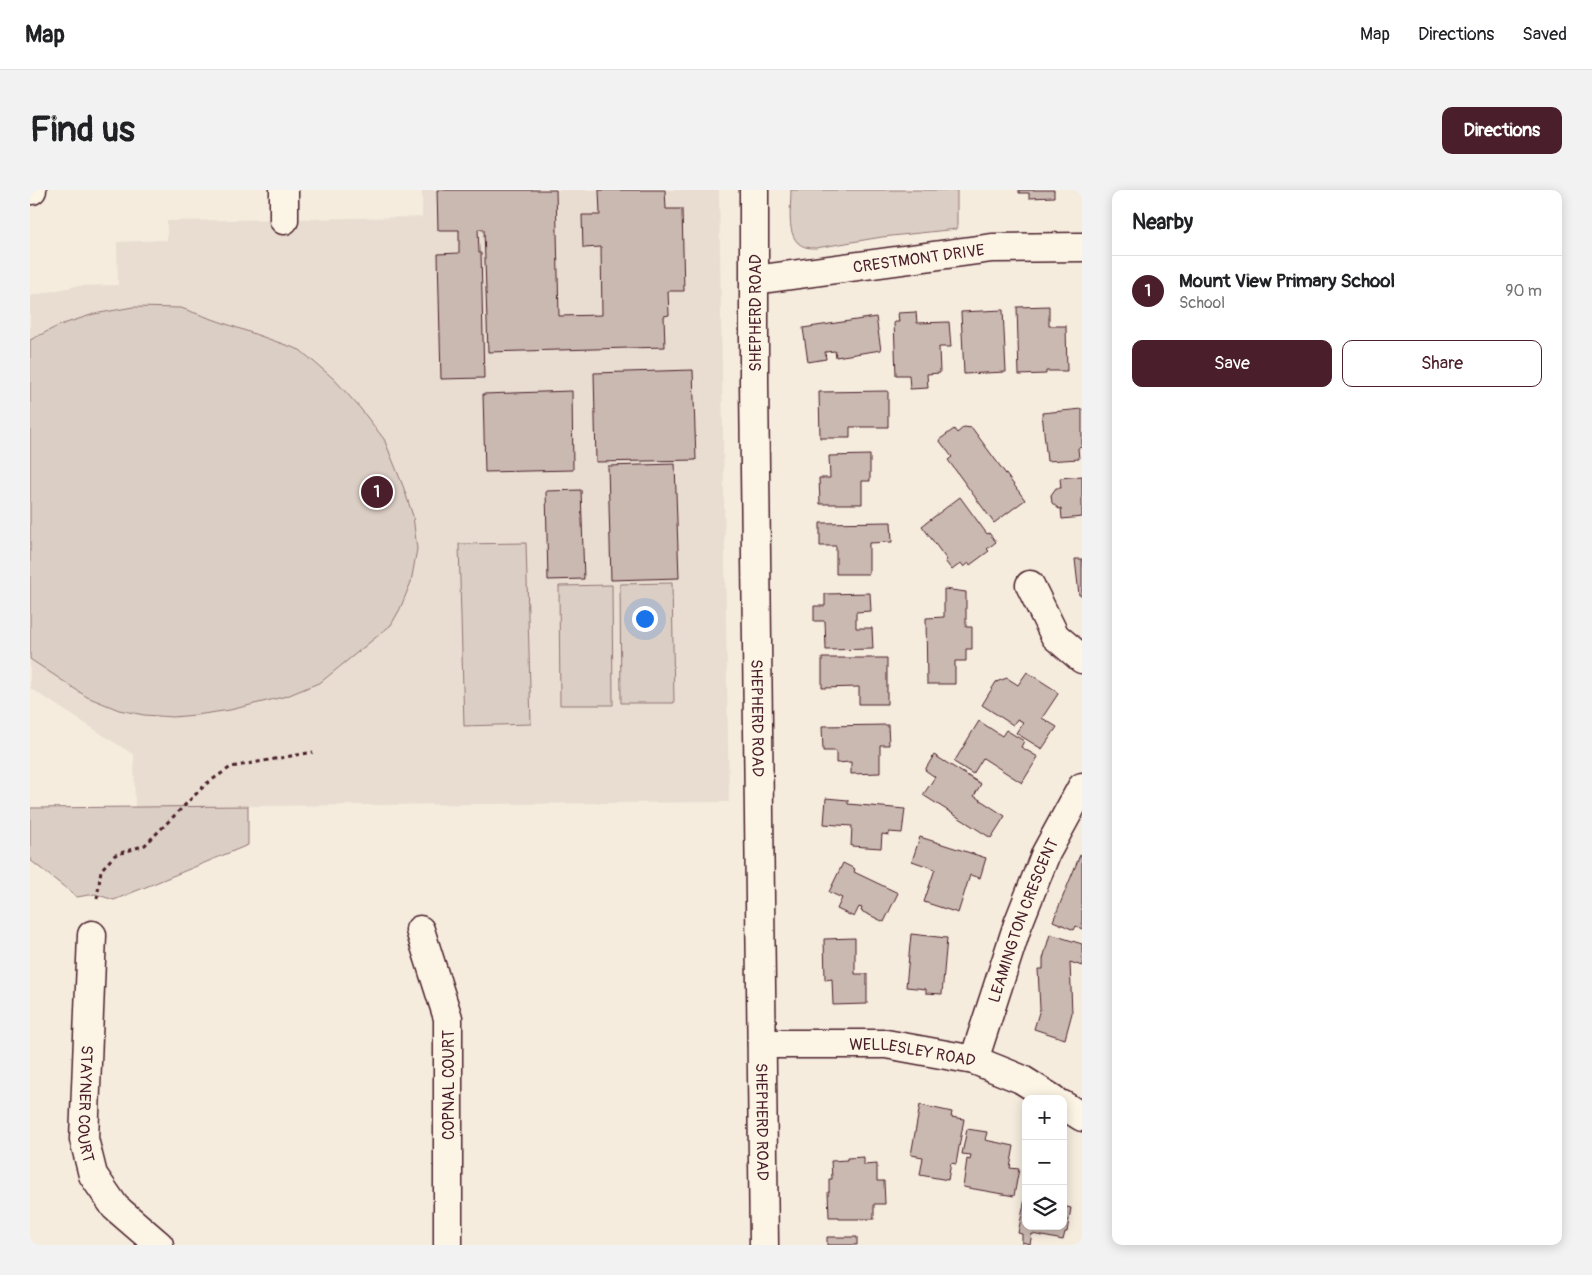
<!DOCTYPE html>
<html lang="en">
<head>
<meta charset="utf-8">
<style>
  :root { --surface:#fff; --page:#f2f2f2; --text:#202124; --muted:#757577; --line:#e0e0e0; --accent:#4a1f2b }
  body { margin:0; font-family:Pangolin,sans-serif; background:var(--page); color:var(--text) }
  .controls { position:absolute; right:15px; bottom:15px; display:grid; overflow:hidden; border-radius:10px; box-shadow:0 2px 12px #0003 }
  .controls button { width:45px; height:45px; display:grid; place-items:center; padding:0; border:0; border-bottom:1px solid var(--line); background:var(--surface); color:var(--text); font:25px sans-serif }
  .you { position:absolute; left:614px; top:428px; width:18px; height:18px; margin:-12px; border:4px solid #fff; border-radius:50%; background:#1a73e8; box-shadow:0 0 0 8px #1a73e833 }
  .badge { display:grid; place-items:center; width:32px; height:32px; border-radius:50%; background:var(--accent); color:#fff; font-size:16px; font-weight:700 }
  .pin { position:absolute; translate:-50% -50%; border:2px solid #fff; box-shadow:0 1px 5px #0006 }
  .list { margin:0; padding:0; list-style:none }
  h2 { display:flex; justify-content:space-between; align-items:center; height:65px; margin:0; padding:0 20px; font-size:21px }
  h2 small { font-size:16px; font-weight:400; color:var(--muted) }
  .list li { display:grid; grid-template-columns:32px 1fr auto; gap:15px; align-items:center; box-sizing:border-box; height:70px; padding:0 20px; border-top:1px solid var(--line) }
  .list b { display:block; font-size:19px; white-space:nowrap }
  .list p { margin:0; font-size:16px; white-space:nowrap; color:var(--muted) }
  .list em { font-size:16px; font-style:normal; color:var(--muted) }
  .actions { display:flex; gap:10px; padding:15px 20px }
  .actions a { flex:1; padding:11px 0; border:1px solid var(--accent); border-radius:10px; text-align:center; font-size:18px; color:var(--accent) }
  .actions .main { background:var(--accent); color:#fff }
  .icon { flex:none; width:28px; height:28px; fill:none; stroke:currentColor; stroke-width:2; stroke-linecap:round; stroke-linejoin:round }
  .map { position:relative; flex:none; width:1052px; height:1055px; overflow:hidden; border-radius:10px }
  header { display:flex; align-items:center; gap:30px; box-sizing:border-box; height:70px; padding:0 25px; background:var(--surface); border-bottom:1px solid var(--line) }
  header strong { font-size:24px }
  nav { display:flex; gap:28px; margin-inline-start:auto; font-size:18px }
  .intro { display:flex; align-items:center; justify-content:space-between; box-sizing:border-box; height:120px; padding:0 30px }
  h1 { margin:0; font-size:35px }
  .button { padding:12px 22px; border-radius:10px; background:var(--accent); color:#fff; font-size:18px; font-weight:700 }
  main { display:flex; gap:30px; padding:0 30px }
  aside { flex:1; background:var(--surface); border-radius:10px; box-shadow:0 2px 12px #0003 }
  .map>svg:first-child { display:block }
  .built { fill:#e8ddd0 }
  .green { fill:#dbcec4; stroke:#927678 }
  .building { fill:#cab9b1; stroke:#4a1f2b }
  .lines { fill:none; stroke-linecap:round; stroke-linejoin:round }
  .minor-casing { stroke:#4a1f2b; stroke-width:31 }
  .path { stroke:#4a1f2b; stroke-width:3; stroke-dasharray:4 4; stroke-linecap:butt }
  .minor { stroke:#fcf5e5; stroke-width:28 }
  .labels { text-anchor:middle; stroke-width:5; stroke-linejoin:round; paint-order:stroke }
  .street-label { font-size:16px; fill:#4a1f2b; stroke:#fcf5e5 }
</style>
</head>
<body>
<header>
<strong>Map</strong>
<nav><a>Map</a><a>Directions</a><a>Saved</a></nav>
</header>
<div class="intro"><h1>Find us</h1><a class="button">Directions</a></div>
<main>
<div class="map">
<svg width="1052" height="1055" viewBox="0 0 1052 1055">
  <rect width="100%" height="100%" fill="#f5ecde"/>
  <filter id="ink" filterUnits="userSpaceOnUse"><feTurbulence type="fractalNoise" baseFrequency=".02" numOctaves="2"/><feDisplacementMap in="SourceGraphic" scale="10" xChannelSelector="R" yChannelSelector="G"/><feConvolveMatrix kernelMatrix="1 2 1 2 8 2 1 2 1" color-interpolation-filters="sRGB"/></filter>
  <g filter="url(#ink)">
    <path class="built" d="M392,0H689L699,612L216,616L105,619L104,565L0,498V106L46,96L88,95L87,52L137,50V31L392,27Z"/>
    <path class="green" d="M761,0H927V39L852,47L786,58C753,60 761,23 761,0Z
      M103,117L151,118L270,160L304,189L330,218L354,249L373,296L383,326L387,359L381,392L370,419L361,435L291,492L257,506L200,520L166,525L143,527L114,525L89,520L57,507L0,469V150L30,135L64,124Z
      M496,353L501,534L434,536L429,354Z
      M642,393L644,513H591L590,394Z
      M582,395L583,515H530L529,396Z
      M218,616V655L84,710L65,704L47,707L0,670V618Z"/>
    <path class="building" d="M407,0H526L529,126L572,125L571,57L553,58L552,25H570L569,0H635L636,19H652L654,101H638L639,125L634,126L635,157L458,162L454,39H448L449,63H451L454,188L411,189L408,64L429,63V40H408Z
      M989,0H1024V7L999,8V3H989Z
      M1019,116V136H1036L1037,181H1016V184L989,185L987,117Z
      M973,120L976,182L934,184L931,122Z
      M886,122L887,133L919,132L921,157H909L910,183L897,184L898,198L880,199L879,185H866L864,132H869L868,123Z
      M846,127L851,160L806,167L805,161L795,162L796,169L778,172L773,138Z
      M663,180L666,270L566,272L564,183Z
      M542,201L543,280L455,282L453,204Z
      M858,201V237H820V248H790L789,202Z
      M1052,219V257L1048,258L1049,269L1017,271L1012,223Z
      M934,237L942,238L995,310L964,333L918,270L922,267L909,250L924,239L927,243Z
      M840,265V291H832V314H790L789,288H800L799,266Z
      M645,274L649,388L581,390L578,276Z
      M1052,286V327L1032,329L1031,318L1029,319L1022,313L1021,305L1026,298H1031L1030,288Z
      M551,300L554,389L518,390L516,301Z
      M930,307L957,344L959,343L966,352L957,359L959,361L940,375L939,373L934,377L931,373L922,380L915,371L917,370L892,336Z
      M861,332L862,352L839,353V384H806V356H790V333Z
      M1045,369H1052V405H1049Z
      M914,399L936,402V437H942V459H936V471H925V494H897L896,428L914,427Z
      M840,403L841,421L826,422V438H842L843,459L796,460L795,431H784V416H795V404Z
      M792,468H857V514H829V497L792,498Z
      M997,482L1025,500L1028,504L1012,528L1027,537L1012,559L986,543L993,532L987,529L983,535L952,515L966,492L977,488L988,495Z
      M949,531L972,546L976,540L994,551L991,557L1008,567L992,593L953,568L943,584L924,572Z
      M858,535L859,555H850V583L821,584V572L806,573V561H793L792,536Z
      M904,565L951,594L944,606L975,626L961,648L893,605L905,587L895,580Z
      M796,608L818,610V614L875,619L872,643L859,642V645L852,644L851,658L821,656L822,636L794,634Z
      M890,647L956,668L950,688L940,685L928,723L894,712L905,679L882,671Z
      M1050,665L1052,666V739L1046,736L1044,740L1023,731Z
      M813,673L825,679L824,682L868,703L854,732L831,721L832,718L829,717L824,727L807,719L812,708L799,702Z
      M881,744L917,748L912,804L896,803V799L876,797Z
      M1020,744L1052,754V776L1040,772L1042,823L1035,849L1004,839L1010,819L1008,779H1013V769Z
      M825,748V784H837V814L803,815L802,789L795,790L794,749Z
      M890,915L922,922L921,927L934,929L926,974L921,973L918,990L890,985L893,967L881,965Z
      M937,939L957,942L955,950L984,956L980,978L989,979L984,1006L933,997L937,969L940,970L941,965L932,964Z
      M834,967V975L847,974V991H854L855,1014H844V1029H809V1027H799L798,1002H799V989H802L801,971L817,970V968Z
      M996,1004V1036H1033V1016L1041,1018L1037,1042H1035L1033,1050L1002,1044L1000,1054L992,1052V1044L988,1043Z
      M797,1047H827V1055H797Z"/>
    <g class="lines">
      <defs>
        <g id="minor">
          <path d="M0,0H2"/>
          <path d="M254,0V30"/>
          <path id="s1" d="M724,0V192L734,1055"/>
          <path id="s2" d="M725,90L962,58L1052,57"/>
          <path d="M1000,395L1025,446L1052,469"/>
          <path d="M390,740L418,828V1055"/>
          <path id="s3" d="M62,745L54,949L63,985L85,1017L129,1055"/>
          <path id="s4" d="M732,854H856L944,870L991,889L1023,909"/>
          <path id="s5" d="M944,870L988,734L1016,663L1052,597"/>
          <path d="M1033,915L1052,927"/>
        </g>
      </defs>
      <use href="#minor" class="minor-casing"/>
      <path class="path" d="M67,709L71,680L85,665L115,655L176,594L201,577L283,562"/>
      <use href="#minor" class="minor"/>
    </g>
  </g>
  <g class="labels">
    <g class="street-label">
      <text dy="6" stroke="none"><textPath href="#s2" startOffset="165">CRESTMONT DRIVE</textPath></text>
      <text transform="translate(725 123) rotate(-90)" y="6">SHEPHERD ROAD</text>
      <text dy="6" stroke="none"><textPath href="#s1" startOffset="528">SHEPHERD ROAD</textPath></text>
      <text dy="6" stroke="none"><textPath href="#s5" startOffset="148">LEAMINGTON CRESCENT</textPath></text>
      <text dy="6" stroke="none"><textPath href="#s4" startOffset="151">WELLESLEY ROAD</textPath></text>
      <text transform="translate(418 895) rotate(-90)" y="6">COPNAL COURT</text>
      <text dy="6" stroke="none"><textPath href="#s3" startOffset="169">STAYNER COURT</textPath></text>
      <text dy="6" stroke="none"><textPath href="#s1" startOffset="932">SHEPHERD ROAD</textPath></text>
    </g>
  </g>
</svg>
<div class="controls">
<button>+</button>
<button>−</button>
<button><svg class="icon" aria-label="layers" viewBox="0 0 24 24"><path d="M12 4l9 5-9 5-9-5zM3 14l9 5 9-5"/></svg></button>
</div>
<div class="you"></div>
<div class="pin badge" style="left:347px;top:302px">1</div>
</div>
<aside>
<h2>Nearby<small></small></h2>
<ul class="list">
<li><span class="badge">1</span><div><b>Mount View Primary School</b><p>School</p></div><em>90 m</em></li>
</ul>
<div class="actions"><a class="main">Save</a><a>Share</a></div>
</aside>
</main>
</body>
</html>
